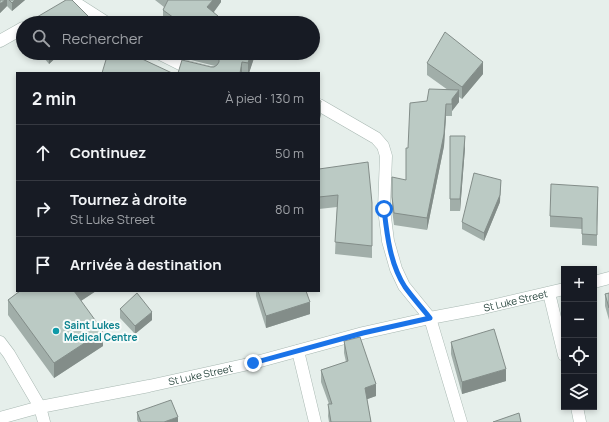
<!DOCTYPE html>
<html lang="fr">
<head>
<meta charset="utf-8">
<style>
  :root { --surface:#171b24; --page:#242831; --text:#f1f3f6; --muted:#9ea1a6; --line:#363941 }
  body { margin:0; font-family:Manrope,sans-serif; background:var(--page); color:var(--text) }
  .controls { position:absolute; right:12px; bottom:12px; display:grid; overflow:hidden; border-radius:0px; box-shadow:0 2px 6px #0003 }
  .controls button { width:36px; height:36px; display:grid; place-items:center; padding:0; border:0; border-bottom:1px solid var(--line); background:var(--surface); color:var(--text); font:20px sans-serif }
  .stop { position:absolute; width:12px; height:12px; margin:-9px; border:3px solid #1a73e8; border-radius:50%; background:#fff }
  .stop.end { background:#1a73e8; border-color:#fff; box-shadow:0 1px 4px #0008 }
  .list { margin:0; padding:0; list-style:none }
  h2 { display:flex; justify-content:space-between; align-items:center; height:52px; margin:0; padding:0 16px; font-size:17px }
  h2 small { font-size:13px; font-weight:400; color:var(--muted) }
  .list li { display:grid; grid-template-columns:26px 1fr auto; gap:12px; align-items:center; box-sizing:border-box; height:56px; padding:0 16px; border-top:1px solid var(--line) }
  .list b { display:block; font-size:15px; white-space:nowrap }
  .list p { margin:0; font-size:13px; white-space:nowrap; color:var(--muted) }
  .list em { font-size:13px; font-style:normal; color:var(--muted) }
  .icon { flex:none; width:22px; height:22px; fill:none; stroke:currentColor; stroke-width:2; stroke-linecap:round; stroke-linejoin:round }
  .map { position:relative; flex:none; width:609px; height:422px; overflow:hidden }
  .search { position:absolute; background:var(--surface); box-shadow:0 2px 6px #0003; left:16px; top:16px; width:304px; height:44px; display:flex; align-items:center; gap:10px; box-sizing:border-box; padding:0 14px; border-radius:22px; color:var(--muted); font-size:15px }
  .panel { position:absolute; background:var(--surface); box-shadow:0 2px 6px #0003; left:16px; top:72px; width:304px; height:220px; border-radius:0px }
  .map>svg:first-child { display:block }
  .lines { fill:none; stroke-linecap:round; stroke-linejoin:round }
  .minor-casing { stroke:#a8b8b2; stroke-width:13 }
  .minor { stroke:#fff; stroke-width:12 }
  .wall { fill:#a1aea9 }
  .shaded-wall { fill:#838d89 }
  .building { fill:#bbcac4; stroke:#838d89 }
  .route { stroke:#1a73e8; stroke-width:5 }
  .culture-dot { fill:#0f9aa8; stroke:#f7fbf9; stroke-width:1.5 }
  .labels { text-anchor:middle; stroke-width:4; stroke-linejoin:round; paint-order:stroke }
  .street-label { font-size:10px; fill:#24423a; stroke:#f7fbf9 }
  .culture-label { font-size:10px; font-weight:bold; fill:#0d838f; stroke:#f7fbf9; text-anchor:start }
</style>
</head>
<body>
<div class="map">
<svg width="609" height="422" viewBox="0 0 609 422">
  <rect width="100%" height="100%" fill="#e6efeb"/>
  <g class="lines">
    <defs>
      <g id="minor">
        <path d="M71,0L107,23"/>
        <path d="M0,41L23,28"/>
        <path d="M158,53L184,66L212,73"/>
        <path d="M319,105L376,138L383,146L386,156L384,209L388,241L396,269L404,286L430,318L461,422"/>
        <path d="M594,282L609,278"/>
        <path d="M549,293L564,355"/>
        <path d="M0,342L9,354L40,407L44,422"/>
        <path d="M298,351L315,422"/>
        <path d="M577,407L580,422"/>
        <path id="s1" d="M0,418L40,407L149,386L253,363L363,333L430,318L483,308L564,289"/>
      </g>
    </defs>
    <use href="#minor" class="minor-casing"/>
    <use href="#minor" class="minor"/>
  </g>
  <path class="wall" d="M0,0H25L12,11L7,6L0,13Z
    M155,0H221V2L214,12L218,23H163V10L164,7Z
    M40,53H61L49,64Z
    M182,53H254V58L249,73H178L215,66L187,59V58L182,55Z
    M427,63L483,74L462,99L459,97V102L452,111V116H446L444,146L427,230L394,225L392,209V197L406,180L408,148L427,101L448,90L427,75Z
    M450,136L465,148L460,211H450Z
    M319,169L372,203V258L335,254L337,207L319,209Z
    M598,198L597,227V246L582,245V229L550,227V216Z
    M500,202L484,241L462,229V222Z
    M20,291H96L81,301L103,346L54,378L8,315V300Z
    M256,291H306L310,314L266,328L256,296Z
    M609,293V320L605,306V294Z
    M120,309L152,320L135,334L120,318Z
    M344,341L376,396L367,399L371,422H329L328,416L329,404L321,382V370L346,362L344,353Z
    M451,342L506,381L462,394L451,354Z
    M137,412L178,422H138L137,420Z"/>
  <path class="shaded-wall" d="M5,0H7V6L0,13V4Z
    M15,0H25L12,11V3Z
    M213,0H221V2L207,21V7Z
    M218,16V23H214Z
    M89,17V23H82Z
    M49,53H61L49,64Z
    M141,53H143V57L140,71V58Z
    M251,53H254V58L249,73H248V63Z
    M242,62V73H240Z
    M483,62V74L462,99V87Z
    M459,90V102L452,111V99Z
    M321,101V115L319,122V109Z
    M446,104V116L444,146L427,230V218Z
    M465,136V148L460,211V199Z
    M501,180L500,202L484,241V233Z
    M598,187V198L597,229V218Z
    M73,291H96L73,306Z
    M310,302V314L266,328V316Z
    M152,312V320L135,334V326Z
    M103,331V346L54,378V363Z
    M506,369V381L462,394V382Z
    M376,384V396L365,400V388Z
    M178,417V422H164Z"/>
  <path class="building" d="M0,0H5L0,4Z
    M9,0H15L12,3Z
    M66,0H72L89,17L82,23H28L34,18L37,17Z
    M168,0H213L207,7L218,16L214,23H181L163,10Z
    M445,32L483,62L462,87L427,63Z
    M108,53H141L140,58L172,73H102Z
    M215,53H251L248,63L242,62L240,73H178L182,60L211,67H214L217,65L219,62V57L217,54Z
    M429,89L459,90L452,99V104H446L444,134L427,218L394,213L392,197V177L406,180V148H408L410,103L427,101Z
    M319,100L321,101L319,109Z
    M450,136H465L460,199H450Z
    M368,162L372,203V246L335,242L338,195L319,197V169Z
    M474,173L501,180L500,195L484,233L462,222Z
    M551,184L598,187L597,218V235L582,234V218L550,216Z
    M20,291H74L103,331L54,363L8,300Z
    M258,291H306L310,302L266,316Z
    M137,293L152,312L135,326L120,309Z
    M609,293V308L605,294Z
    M494,329L506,369L462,382L451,342Z
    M360,337L376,384L365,388L371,422H331L328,404H332L321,370L348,361L344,341Z
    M171,400L178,417L164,422H141L137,412Z
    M519,413L521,422H493Z"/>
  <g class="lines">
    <path class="route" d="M253,363L363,333L430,318C422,308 413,298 405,287C390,264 387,235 384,209"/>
  </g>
  <circle class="culture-dot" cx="56" cy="331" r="4"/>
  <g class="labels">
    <g class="street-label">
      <text dy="4" stroke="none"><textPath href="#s1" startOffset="529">St Luke Street</textPath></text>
      <text dy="4" stroke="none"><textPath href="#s1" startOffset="205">St Luke Street</textPath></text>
    </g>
    <g class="culture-label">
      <text x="64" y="329">Saint Lukes<tspan x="64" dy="12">Medical Centre</tspan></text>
    </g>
  </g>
</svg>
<div class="controls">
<button>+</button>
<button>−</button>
<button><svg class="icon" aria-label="locate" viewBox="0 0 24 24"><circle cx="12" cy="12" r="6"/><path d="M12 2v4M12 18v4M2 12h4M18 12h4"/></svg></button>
<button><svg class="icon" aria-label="layers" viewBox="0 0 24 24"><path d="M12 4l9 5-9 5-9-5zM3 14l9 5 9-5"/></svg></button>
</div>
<div class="stop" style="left:384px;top:209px"></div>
<div class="stop end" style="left:253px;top:363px"></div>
<div class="search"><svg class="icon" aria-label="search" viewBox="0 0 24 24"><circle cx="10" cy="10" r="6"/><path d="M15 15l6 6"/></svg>Rechercher</div>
<section class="panel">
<h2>2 min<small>À pied · 130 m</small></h2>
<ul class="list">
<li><svg class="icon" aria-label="ahead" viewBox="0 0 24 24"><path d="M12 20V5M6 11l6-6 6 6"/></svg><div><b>Continuez</b></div><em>50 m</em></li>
<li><svg class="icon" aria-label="right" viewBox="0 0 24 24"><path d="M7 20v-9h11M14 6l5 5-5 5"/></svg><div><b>Tournez à droite</b><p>St Luke Street</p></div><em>80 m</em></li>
<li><svg class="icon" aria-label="arrive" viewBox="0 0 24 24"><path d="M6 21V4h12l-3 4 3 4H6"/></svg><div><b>Arrivée à destination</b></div></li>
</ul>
</section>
</div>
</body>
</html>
